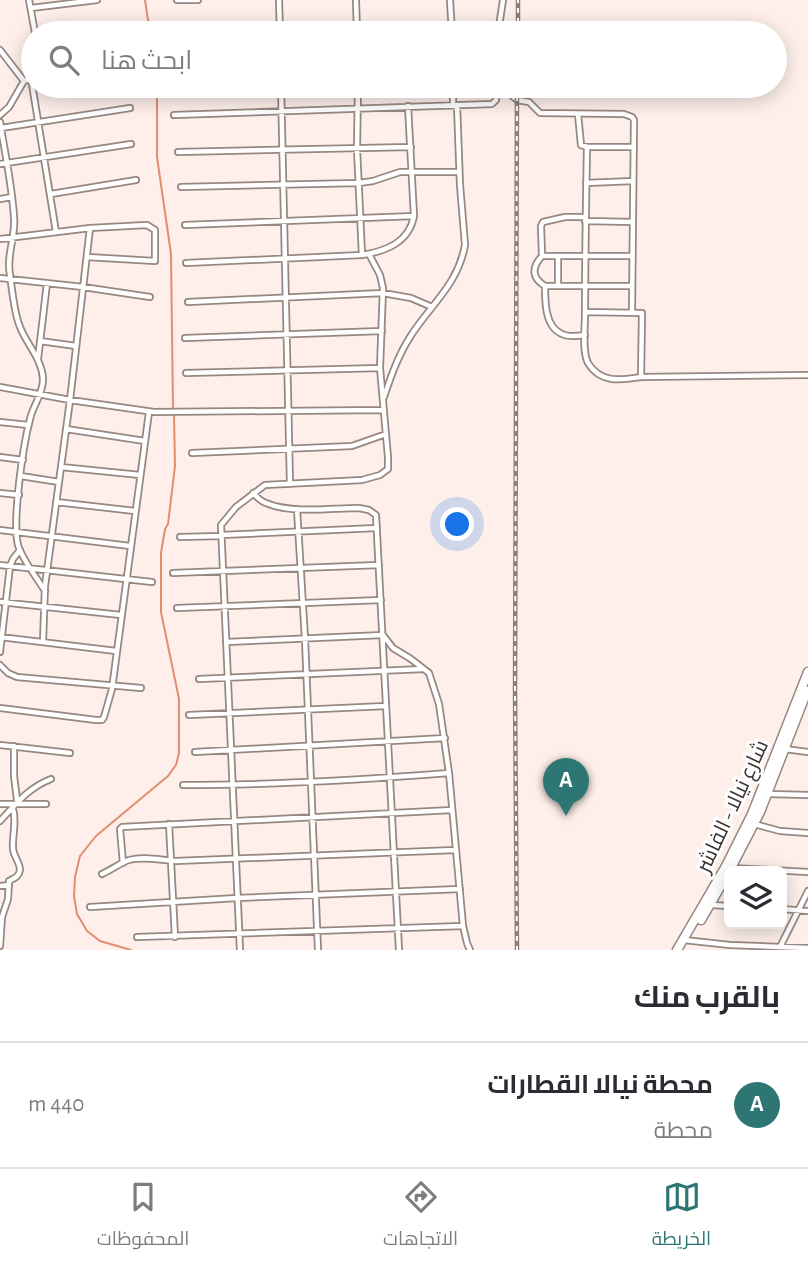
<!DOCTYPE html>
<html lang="ar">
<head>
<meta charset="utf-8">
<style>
  :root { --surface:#fff; --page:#f2f2f3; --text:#2b2b33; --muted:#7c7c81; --line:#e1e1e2; --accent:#2d7673 }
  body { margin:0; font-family:"Alegreya Sans",Cairo,sans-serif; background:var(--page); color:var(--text); direction:rtl }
  .controls { position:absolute; right:21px; bottom:21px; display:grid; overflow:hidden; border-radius:10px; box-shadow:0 4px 18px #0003 }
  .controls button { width:63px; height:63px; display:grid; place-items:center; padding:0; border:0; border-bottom:2px solid var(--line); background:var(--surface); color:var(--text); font:35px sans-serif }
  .you { position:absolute; left:458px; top:525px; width:24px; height:24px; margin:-18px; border:5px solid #fff; border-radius:50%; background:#1a73e8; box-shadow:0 0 0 10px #1a73e833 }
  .badge { display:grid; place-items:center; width:46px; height:46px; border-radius:50%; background:var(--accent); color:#fff; font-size:23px; font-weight:700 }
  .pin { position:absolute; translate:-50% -58px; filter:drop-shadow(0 2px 4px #0008) }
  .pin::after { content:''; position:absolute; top:37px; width:24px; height:21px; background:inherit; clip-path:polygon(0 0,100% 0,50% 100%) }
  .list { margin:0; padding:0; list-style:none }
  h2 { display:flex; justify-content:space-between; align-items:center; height:91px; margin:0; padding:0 28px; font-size:30px }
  h2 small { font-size:23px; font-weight:400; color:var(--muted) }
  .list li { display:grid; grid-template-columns:46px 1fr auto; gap:21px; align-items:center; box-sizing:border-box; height:126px; padding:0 28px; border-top:2px solid var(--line) }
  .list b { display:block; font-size:26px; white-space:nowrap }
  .list p { margin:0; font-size:23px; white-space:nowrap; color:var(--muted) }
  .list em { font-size:23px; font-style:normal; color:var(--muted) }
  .icon { flex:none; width:38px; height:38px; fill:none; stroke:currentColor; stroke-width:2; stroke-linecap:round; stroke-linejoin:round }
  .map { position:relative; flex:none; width:808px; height:950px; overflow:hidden; direction:ltr }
  .search { position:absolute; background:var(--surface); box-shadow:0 4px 18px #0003; left:21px; right:21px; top:21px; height:77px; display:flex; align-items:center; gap:18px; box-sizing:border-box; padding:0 24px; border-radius:38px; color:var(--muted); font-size:26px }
  .sheet { height:217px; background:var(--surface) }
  nav { display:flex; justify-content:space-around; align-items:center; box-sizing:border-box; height:98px; border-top:2px solid var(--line); background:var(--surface); font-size:19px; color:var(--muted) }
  nav a { display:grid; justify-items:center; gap:4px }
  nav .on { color:var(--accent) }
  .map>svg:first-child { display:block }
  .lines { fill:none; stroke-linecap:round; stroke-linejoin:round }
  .stream { stroke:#e28e6e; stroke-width:2 }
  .minor-casing { stroke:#978781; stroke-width:8 }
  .trunk-casing { stroke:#978781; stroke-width:11 }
  .minor { stroke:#fff; stroke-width:4.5 }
  .trunk { stroke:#fff; stroke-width:8 }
  .rail-casing { stroke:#8a807c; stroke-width:4.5 }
  .rail { stroke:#fff; stroke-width:2; stroke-dasharray:5; stroke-linecap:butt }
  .labels { text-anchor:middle; stroke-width:6; stroke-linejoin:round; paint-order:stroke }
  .street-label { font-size:21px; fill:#3a3330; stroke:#fff }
</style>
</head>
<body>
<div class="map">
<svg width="808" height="950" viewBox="0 0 808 950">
  <rect width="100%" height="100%" fill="#feefea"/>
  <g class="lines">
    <path class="stream" d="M145,0L150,33
      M157,86V157L171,254L173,409
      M131,950L100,941L87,931L77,914L74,896L75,877L80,856L96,836L168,776L176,765L179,753V699L161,612V553L165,529L168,524L175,466L174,415"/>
    <defs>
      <path id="minor" d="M29,0L35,33
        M177,0H198
        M279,0L280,33
        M356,0L357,33
        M450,0L452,33
        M31,8L97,0
        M90,33L121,28
        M355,33L498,27L506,33
        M498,33L503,0
        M0,50L24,81
        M31,78L56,232
        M281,86L290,484
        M358,86L357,149L362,255
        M453,86V105
        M510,86L511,95L517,100L529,102L540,113L624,114L632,117L634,120L632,312
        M578,114L581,145L587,147H634
        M0,115L9,107L24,81L33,78
        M174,115L492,104L496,100L497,86
        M0,122C5,154 12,185 14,217C16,236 6,255 10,275C12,289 14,313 20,327C27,345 42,359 43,379C43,395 33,405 30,419C23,446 12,520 18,545C22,559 37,578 45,591
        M1,128L130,108
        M587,147C586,203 585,259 585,315C585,327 582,352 588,363C601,384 621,380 641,377L808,375
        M178,152L411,147
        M0,164L131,144
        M586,183L633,181
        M181,187L359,183L373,181L400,172H459
        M51,194L136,180
        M0,199L12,197
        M585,217H565L543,222L541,226L542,256C531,268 532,278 545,286H632
        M585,221L633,222
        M185,225L414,216
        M0,239L90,228L147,225L155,230V261L87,257
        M542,256H632
        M558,256V286
        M186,263L362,255C387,251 409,242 414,216L408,106
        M0,278L83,287L150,297
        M545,286C545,302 545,327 562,334C568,337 578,336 585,335
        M188,302L383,293L411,298L432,307
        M585,312L642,313L641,377
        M185,338L382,331
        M40,341L76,346
        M38,359L47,283
        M186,373L380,368
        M0,387L70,400L154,412L383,410
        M384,397C391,376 398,356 410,337C430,305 458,285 465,245L460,185L457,105
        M0,422L28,425
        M66,429L145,441
        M192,453L352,446L386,434
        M0,457L23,460
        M61,467L140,475
        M21,476L59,482
        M0,493L19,495
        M253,493C257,497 260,501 266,503C291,514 332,508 359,508L369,510L376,515L399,950
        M56,502L135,511
        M297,509L305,639L318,950
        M0,530L130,546
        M221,535L377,528
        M180,537L221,536
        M0,565L152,582
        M173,573L379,565
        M0,602L121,615
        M177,608L381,600
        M0,637L116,651
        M43,642L45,586L70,400L90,228
        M226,642L383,635L393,648L411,659L429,673L439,704L449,773L463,926L467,943L470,950
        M0,652L10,566L13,559L20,550
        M0,665L8,673L17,677L141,688
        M199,679L423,669
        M0,708L96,720H102L104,717L112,689L149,412
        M189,715L386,706
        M0,745L70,753
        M14,746V776L17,800
        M785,749L808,752
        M195,752L445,738
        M183,785C271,785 361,780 449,773
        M768,794L808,795
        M0,804H46
        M0,821C16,804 28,788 51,779
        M169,824L175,937
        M754,824L780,831L808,833
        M123,863L120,829L122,827L452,810
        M732,868L808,872
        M102,874C111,870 122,862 129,860C144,856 160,860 176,861L455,850
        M0,886L9,885
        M711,905L729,906
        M90,907L237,898L460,889
        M782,909L808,911
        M137,937L463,926
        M684,940L730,945L808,948
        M0,946L2,917L8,899L9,881C14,878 19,877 20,870C20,862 13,856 13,848C12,835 17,822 13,809
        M780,947L808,891
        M240,950L221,525L236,507L265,485L362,480L380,475L388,469V457L380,368L383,288L380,275L369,254"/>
      <path id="trunk" d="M701,920L731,868L760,812L807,691
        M677,950L726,866L752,814L808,672"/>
    </defs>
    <use href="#minor" class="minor-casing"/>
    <use href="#trunk" class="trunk-casing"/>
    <use href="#minor" class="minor"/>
    <use href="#trunk" class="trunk"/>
    <defs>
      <path id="rail" d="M518,33V0
        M517,86L515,691L517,950"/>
    </defs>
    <use href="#rail" class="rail-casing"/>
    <use href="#rail" class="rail"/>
  </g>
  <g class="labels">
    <g class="street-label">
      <text transform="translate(732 806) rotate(-65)" y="7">شارع نيالا - الفاشر</text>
    </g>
  </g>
</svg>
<div class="controls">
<button><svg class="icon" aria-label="layers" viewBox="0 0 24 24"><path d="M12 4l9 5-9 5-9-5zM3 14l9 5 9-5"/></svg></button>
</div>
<div class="you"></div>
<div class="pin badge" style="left:566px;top:816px">A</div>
<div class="search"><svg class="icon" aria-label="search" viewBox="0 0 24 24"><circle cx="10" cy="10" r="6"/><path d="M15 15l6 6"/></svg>ابحث هنا</div>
</div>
<section class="sheet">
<h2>بالقرب منك<small></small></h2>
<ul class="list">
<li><span class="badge">A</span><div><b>محطة نيالا القطارات</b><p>محطة</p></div><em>440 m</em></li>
</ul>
</section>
<nav>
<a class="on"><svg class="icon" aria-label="map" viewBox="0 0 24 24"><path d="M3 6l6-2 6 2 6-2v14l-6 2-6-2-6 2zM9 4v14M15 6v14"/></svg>الخريطة</a>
<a><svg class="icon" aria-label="directions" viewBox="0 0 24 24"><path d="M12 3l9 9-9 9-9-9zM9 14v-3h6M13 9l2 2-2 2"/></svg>الاتجاهات</a>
<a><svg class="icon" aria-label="saved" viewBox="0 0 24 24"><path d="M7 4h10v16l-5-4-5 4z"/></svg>المحفوظات</a>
</nav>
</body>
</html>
